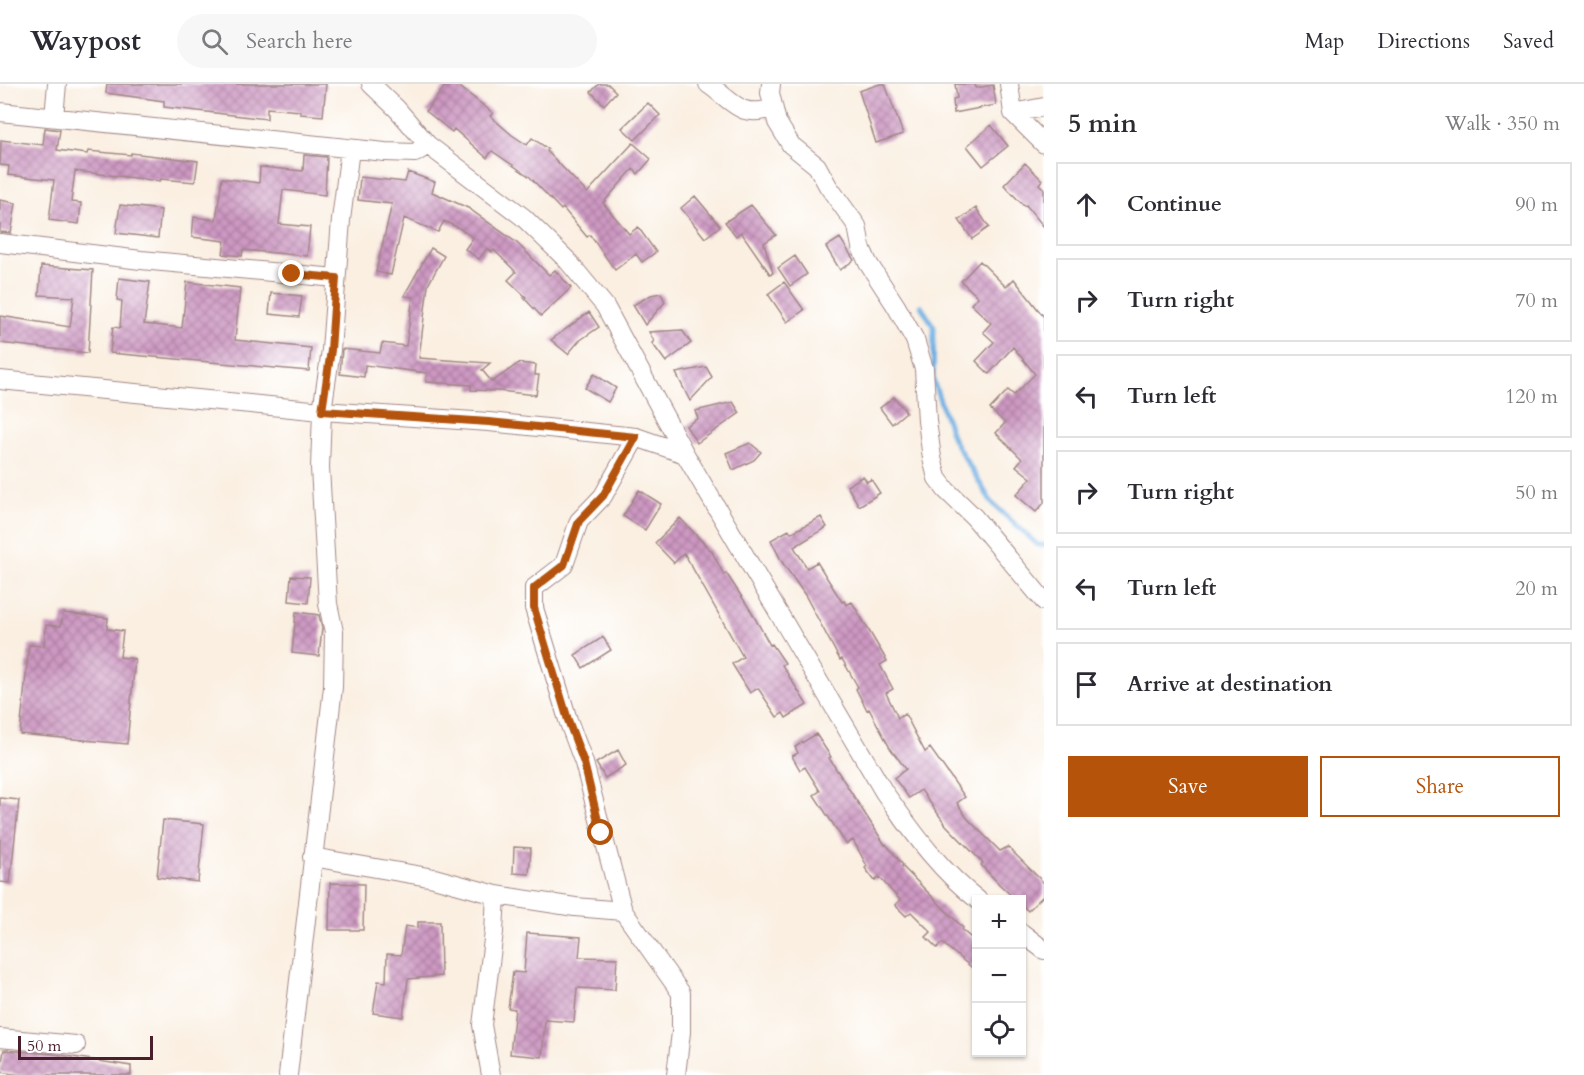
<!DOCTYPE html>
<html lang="en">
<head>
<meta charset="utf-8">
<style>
  :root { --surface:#fff; --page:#f7f7f7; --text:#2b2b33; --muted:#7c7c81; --line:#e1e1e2; --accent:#b45309 }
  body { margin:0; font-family:Cardo,serif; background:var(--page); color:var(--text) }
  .controls { position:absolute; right:18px; bottom:18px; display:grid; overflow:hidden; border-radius:0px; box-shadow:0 2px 4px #0004 }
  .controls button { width:54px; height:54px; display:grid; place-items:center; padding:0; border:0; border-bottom:2px solid var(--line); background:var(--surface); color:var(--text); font:30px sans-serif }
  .scale { position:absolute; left:18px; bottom:15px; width:135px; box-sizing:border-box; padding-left:6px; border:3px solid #4a1f2b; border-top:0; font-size:16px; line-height:21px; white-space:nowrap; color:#4a1f2b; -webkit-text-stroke:4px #fff; paint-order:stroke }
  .stop { position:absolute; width:18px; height:18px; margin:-14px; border:4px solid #b45309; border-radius:50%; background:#fff }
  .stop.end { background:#b45309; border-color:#fff; box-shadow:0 2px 6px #0008 }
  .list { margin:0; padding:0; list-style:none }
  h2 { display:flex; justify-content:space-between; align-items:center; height:78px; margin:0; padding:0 24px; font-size:26px }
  h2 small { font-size:20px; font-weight:400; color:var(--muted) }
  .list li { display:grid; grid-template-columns:39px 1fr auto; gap:18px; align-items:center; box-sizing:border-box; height:84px; margin:0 12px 12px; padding:0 12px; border:2px solid var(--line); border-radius:0px }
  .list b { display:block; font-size:22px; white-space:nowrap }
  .list em { font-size:20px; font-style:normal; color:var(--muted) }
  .actions { display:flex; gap:12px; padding:18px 24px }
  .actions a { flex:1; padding:14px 0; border:2px solid var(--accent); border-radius:0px; text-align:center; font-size:21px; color:var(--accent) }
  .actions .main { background:var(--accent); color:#fff }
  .icon { flex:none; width:33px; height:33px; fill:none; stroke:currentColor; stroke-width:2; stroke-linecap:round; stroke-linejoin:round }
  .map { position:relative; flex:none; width:1044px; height:991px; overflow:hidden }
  header { display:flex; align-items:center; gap:36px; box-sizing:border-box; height:84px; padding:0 30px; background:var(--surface); border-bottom:2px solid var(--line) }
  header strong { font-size:28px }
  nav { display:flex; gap:33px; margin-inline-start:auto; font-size:21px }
  .search { width:420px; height:54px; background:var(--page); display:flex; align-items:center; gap:15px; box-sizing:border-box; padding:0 21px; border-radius:33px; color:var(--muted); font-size:22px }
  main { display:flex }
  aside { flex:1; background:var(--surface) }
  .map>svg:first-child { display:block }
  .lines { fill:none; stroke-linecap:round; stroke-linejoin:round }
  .stream { stroke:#6dafe2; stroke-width:5 }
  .building { fill:url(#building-cross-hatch) }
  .street-casing { stroke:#a28786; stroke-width:20 }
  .street { stroke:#fff; stroke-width:18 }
  .route { stroke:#b45309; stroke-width:8 }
</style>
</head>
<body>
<header>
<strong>Waypost</strong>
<div class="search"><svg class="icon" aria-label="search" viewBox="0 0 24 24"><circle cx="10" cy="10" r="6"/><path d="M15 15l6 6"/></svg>Search here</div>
<nav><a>Map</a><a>Directions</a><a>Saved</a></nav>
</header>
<main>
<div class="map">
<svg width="1044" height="991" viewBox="0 0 1044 991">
  <defs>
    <pattern id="building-cross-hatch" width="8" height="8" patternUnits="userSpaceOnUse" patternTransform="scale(1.5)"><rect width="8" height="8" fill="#ce99c3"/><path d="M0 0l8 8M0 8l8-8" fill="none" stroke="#a97c9f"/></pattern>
  </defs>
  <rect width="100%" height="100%" fill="#fff"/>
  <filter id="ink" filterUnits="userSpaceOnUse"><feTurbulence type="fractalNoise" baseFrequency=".0167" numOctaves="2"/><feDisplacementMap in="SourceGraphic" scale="12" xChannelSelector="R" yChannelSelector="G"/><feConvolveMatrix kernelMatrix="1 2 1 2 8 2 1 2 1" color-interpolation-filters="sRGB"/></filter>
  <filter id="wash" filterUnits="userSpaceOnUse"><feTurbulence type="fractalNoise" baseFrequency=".008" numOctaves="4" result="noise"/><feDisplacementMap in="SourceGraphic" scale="24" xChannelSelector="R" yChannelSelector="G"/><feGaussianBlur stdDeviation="1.35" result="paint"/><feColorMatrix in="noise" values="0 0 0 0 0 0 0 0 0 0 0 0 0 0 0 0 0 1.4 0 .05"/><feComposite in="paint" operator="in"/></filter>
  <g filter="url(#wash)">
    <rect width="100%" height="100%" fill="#faefe1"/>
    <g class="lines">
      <path class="stream" d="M921,222L934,243L933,296L953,355L992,419L1038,461H1044"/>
    </g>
    <g id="blocks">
      <path class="building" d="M107,0H326L323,32L300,30V27L267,24V35L164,23V17L106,9Z
        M447,0H456L493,29L490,32L512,51L527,61L532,54L548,65L547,67L587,109L633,59L651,75L638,90L633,85L603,119L629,150L638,143L656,168L642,178L636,170L615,186L590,151L587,153L563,124L561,126L530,93L492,67L487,74L454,45L452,48L426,27Z
        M599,0H608L616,8L604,21L591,8Z
        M880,0H885L903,50L876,59L859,7Z
        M955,0H975L976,4L993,1L996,21L954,29L953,15L957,14Z
        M648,19L660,31L635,56L622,44Z
        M991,41L1008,62L983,82L967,62Z
        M45,44L60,46L57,66L87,70L88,67L131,71V69L198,77L195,98L161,95L160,97L75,87L71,118L81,119L79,140L49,136L54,96L8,91L9,82L0,81L1,56L43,61Z
        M304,71L327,73L325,111L283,106L279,140L310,143L307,172L243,166L242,172L223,170L225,157L192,153L194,133L216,136L222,94L259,99L260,83L303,87Z
        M1025,79L1042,96L1039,100L1044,105V143L1026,121L1024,122L1004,101Z
        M408,88L435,98L432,108L468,124L517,159L549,191L555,186L571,204L541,232L524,214L526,213L508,196L516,188L494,166L492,168L487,164L479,175L465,165L473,154L459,144L444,137L438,148L404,134L391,191L376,188L392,120L358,116L360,93L405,98Z
        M695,112L720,142L705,154L681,124Z
        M0,116L16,119L11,149L0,148Z
        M120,121L161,126L158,154L116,149Z
        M751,121L776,151L764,159L773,189L770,190L741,148L736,152L725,138Z
        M976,124L989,143L972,155L959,136Z
        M840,154L854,176L840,186L826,163Z
        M431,164L444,172L428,201L419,274L490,279L482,286L492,298L519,279L536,281L535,291H539L536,311L499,307L471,306V301L426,298L427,289L365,281L364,293L340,290L342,265L380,269L382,259L406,262L413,213L404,212Z
        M795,172L807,190L790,202L778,184Z
        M980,177L1006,203L1014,195L1044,233V419L1036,428L1016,411L1031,394L1016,382L1022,375L996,349L1005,339L990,325L1008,306L1014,311L1035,290L1013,263L989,290L976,277L994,258L983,248L991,239L971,220L978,213L961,197Z
        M41,182L93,186L88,269L0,259V232L70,243L74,213L39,211Z
        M119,194L150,198L144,240L182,244L187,198L240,204L235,256L311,264L309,287L110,269L113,243L120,244L122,217L117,216Z
        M784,198L804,226L787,238L768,210Z
        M271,209L302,212L299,233L269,230Z
        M661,209L665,218L645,241L633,221L651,211Z
        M589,228L599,243L579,257L568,270L551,256Z
        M682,246L691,259L666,278L652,259L654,257L649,248Z
        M706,283L712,293L690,317L676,289Z
        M594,290L616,304L608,318L585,304Z
        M894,313L906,328L892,340L880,324Z
        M733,318L740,329L697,359L686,342L698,334L695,327Z
        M750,359L761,368L754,376L733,386L726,369Z
        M863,392L867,398L871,395L880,409L859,422L847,402Z
        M639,406L661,420L645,446L623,432Z
        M821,433L827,443L794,463L807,484L817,478L842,518L844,517L846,521L852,518L887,577L880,581L893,605L886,609L898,634L905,630L925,668L930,664L965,713L957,719L967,734L1000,767L1008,763L1044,799V811L1028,827L1022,821V816H1016L1000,801L981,781L983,779L946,741L921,706L909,714L894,694L906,685L890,664L869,625L867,626L856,605L858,603L842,575L840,576L805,511L782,478L771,456L789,446L791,449Z
        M680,434L712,468L724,491L726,489L751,527L770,561L772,560L785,579L782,581L807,621L786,634L783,629L777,633L758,604L750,609L732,580L743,573L684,469L674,479L655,459Z
        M291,492L310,493L308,519L289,517Z
        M296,528L319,531L322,544L319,572L292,569Z
        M63,529L108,534L107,545L123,547L120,573L135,575L127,660L20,650L29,561L44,562L46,541L61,542Z
        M603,553L611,566L583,584L575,571Z
        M816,650L831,673L829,674L885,761L886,760L903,781L902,782L963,844L962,846L976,858V887L942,859L937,864L926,853L931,848L911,828L906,832L895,821L900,816L879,793L875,797L865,784L867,782L853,756L846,760L814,711L820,707L805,683L800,686L792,672L798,669L795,663Z
        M618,666L626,681L605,694L596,679Z
        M0,714L19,716L10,799L0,798Z
        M163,736L204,740L198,798L157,793Z
        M514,763L531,764L529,790L513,789Z
        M330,799L364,800L363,846H329Z
        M418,838H440L441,892L408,895L403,933L373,929L378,897L386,898L387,870L401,871L405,842L418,844Z
        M527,849L581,853L579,873L617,874L615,906L577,904L574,938L545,936L542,973L510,970L515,925L508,924L513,888L524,889Z
        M4,966L53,970L131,982V991H20L0,988Z"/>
    </g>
  </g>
  <g filter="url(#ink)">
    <use href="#blocks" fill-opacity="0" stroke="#a28786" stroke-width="1.5"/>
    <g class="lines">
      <defs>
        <path id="street" d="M371,0L397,25L428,61L523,133L567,176L605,222L685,370L884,708C913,748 938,785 978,816
          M708,0C733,17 739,35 773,24
          M771,0L770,9L777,38L791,61L817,82L828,102L857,142L861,163L868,179L896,222L915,256L924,285L927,337L932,374L937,394L946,406L974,433L1044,517
          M1009,0L1013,29L1044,60
          M0,28L385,68L415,69L428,61
          M1013,29L1044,23
          M54,33L57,0
          M0,159L141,176L336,194
          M0,296L322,327L489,338L636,353L685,370
          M636,353L603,412L579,437L564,481L534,504V524L568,636L584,679L623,827L681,909V948L676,991
          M312,773L434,794L496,811L575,823L623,827
          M1022,849L1044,866
          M0,954L76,961
          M288,991L333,603L334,548L328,520L320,384L322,327L331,266L341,136L350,65
          M491,991L482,941L494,848L496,811"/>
      </defs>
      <use href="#street" class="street-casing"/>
      <use href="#street" class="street"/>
    </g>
  </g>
  <g class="lines" filter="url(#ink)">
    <path class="route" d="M292,190L336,194L331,266L322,327L489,338L636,353L603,412L579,437L564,481L534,504V524L568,636L584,679L601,749"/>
  </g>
</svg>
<div class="controls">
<button>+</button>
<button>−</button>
<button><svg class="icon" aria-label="locate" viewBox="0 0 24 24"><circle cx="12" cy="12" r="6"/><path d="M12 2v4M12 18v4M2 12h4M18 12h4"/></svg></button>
</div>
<div class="scale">50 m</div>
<div class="stop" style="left:601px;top:749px"></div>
<div class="stop end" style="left:292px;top:190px"></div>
</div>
<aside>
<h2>5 min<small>Walk · 350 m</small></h2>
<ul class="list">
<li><svg class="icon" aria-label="ahead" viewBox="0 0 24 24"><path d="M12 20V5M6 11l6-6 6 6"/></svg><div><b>Continue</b></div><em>90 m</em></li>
<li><svg class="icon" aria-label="right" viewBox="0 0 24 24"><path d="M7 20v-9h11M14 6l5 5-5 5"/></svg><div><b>Turn right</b></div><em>70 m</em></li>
<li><svg class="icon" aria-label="left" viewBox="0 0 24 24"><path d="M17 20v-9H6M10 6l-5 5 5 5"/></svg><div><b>Turn left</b></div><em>120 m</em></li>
<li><svg class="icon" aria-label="right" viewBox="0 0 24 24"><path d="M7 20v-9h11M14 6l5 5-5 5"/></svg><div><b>Turn right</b></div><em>50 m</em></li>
<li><svg class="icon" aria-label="left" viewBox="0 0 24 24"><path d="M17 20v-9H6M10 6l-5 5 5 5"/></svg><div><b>Turn left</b></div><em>20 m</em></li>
<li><svg class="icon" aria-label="arrive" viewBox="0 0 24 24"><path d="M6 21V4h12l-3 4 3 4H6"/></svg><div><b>Arrive at destination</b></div></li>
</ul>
<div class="actions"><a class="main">Save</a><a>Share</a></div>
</aside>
</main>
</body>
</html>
